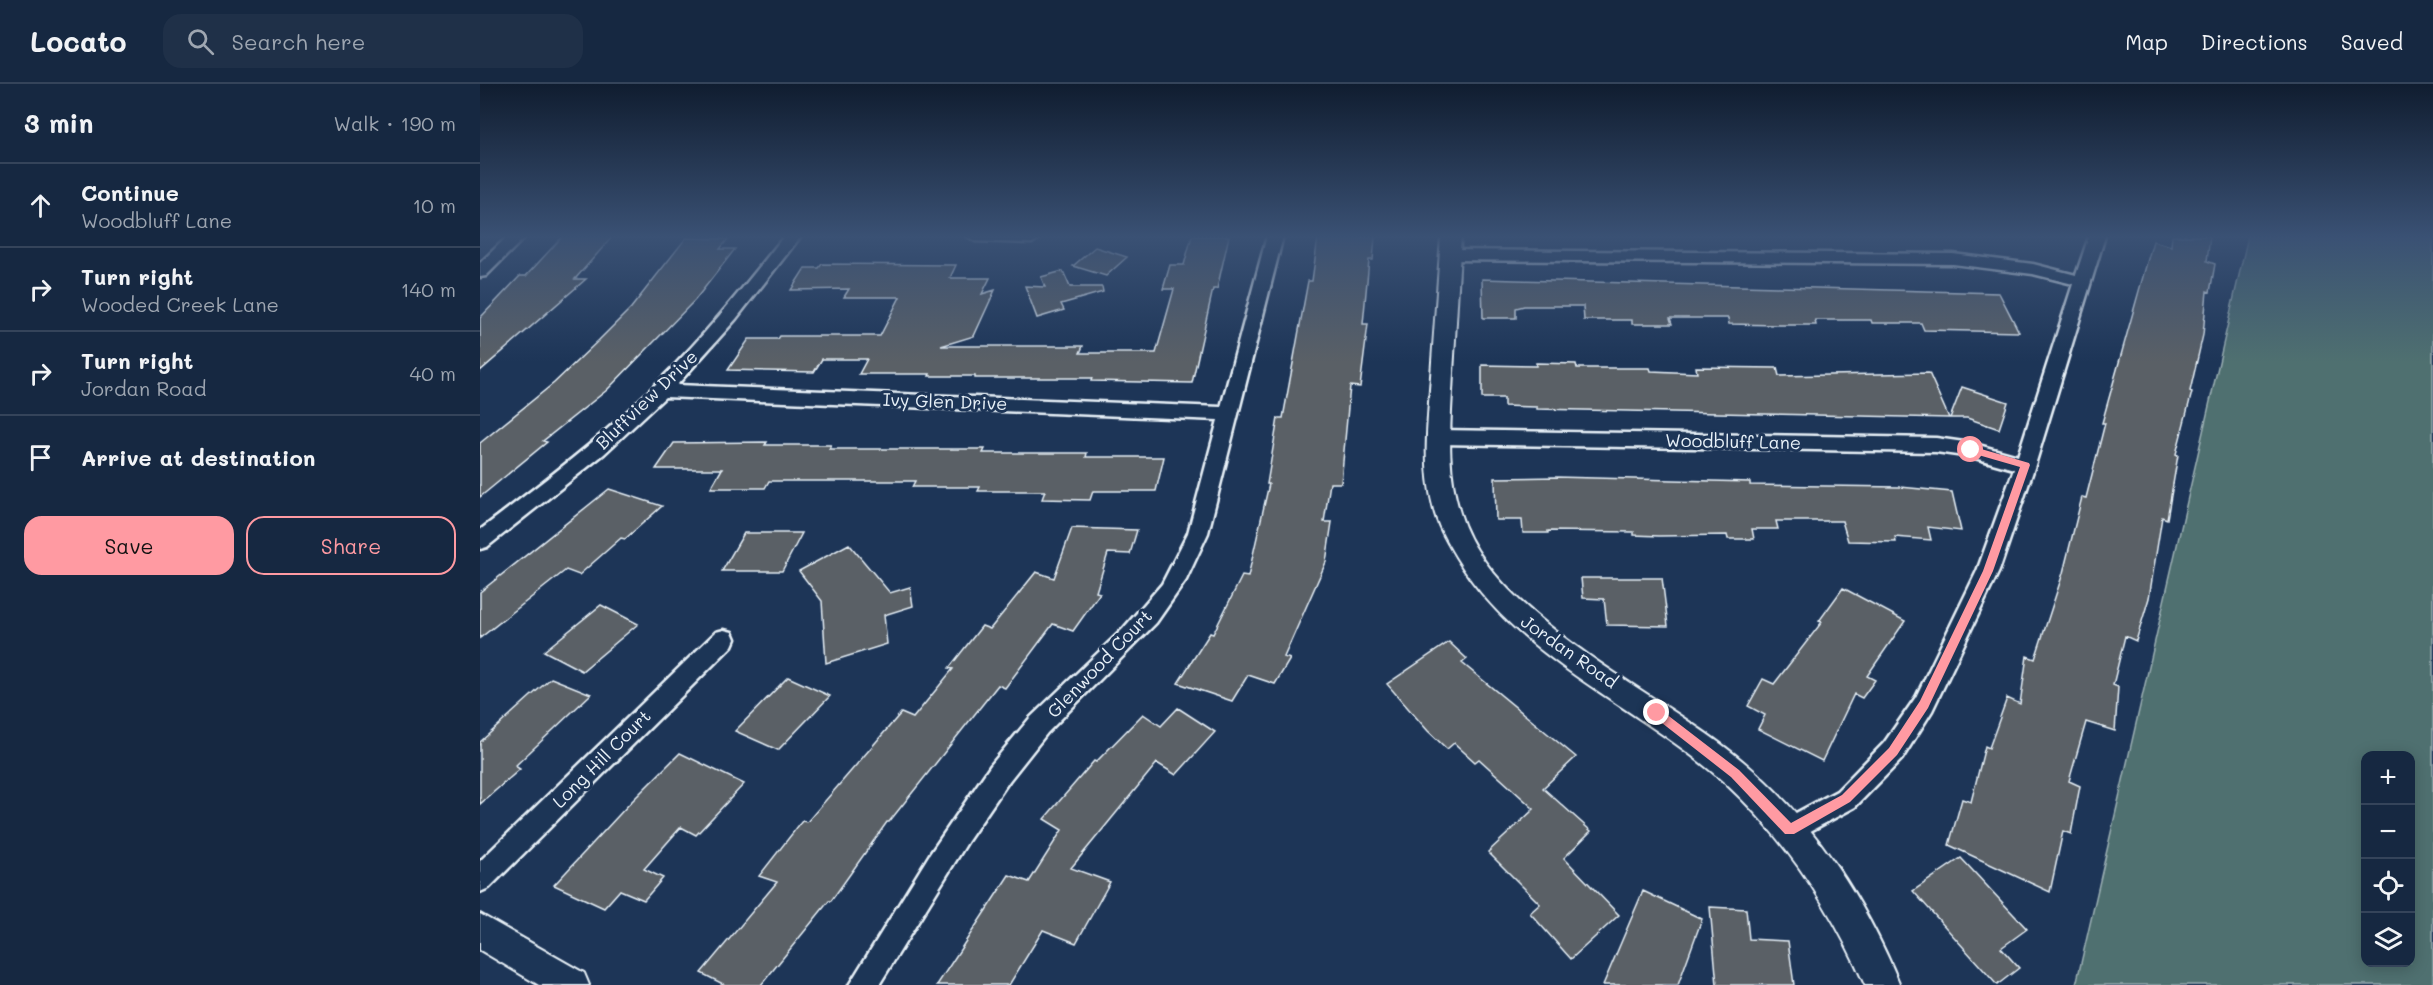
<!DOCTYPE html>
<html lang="en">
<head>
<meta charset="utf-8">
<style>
  :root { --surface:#162841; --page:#1f3048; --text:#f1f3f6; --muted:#9ea6b1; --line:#35445a; --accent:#ff9aa2 }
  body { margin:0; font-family:Mali,sans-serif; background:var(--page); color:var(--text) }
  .controls { position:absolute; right:18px; bottom:18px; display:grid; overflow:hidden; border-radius:12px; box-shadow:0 3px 15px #0003 }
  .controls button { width:54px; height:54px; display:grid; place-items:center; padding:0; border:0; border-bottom:2px solid var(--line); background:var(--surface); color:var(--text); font:30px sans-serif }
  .stop { position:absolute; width:18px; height:18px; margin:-14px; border:4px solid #ff9aa2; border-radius:50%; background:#fff }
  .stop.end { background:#ff9aa2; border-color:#fff; box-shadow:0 2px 6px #0008 }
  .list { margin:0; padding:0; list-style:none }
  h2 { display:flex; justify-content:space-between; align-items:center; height:78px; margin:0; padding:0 24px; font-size:26px }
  h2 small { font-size:20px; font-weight:400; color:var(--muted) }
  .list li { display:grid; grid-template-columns:39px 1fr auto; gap:18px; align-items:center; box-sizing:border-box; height:84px; padding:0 24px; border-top:2px solid var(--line) }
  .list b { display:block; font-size:22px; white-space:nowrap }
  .list p { margin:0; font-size:20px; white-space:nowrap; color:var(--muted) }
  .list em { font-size:20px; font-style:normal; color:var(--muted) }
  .actions { display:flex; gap:12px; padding:18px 24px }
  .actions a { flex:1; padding:14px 0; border:2px solid var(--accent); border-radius:18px; text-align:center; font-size:21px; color:var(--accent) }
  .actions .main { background:var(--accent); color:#111 }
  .icon { flex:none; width:33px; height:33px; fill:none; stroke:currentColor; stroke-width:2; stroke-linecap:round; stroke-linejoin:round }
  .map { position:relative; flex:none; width:1953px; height:901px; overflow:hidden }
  header { display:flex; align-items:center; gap:36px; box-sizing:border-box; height:84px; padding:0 30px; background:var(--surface); border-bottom:2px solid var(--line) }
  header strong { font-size:28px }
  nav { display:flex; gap:33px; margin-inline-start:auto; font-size:21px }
  .search { width:420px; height:54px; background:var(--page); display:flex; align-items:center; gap:15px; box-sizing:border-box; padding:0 21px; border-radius:18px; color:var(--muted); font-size:22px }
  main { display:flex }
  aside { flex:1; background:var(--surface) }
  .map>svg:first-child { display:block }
  .green { fill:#507070; stroke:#9cb0b4; stroke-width:1.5; fill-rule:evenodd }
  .building { fill:#5a6066; stroke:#e8f1f8; stroke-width:1.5 }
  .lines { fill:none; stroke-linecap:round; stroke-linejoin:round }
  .minor-casing { stroke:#e8f1f8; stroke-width:5 }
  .tertiary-casing { stroke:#e8f1f8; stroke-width:4 }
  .minor { fill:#1d3557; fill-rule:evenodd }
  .tertiary { fill:#1d3557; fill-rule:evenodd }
  .route { fill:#ff9aa2 }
  .labels { text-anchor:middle; stroke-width:6; stroke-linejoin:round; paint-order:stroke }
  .street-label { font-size:18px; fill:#e8f1f8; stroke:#1d3557 }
</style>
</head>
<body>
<header>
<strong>Locato</strong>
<div class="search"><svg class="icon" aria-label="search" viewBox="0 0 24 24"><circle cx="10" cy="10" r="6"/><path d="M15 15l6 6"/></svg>Search here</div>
<nav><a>Map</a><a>Directions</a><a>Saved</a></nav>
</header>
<main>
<aside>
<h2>3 min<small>Walk · 190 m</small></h2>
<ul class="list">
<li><svg class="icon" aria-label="ahead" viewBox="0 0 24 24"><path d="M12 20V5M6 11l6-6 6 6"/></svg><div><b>Continue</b><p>Woodbluff Lane</p></div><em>10 m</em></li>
<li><svg class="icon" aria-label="right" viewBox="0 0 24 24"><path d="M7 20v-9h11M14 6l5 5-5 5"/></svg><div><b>Turn right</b><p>Wooded Creek Lane</p></div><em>140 m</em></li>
<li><svg class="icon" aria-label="right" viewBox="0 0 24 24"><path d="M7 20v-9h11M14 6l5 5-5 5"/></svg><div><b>Turn right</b><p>Jordan Road</p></div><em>40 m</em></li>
<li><svg class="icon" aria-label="arrive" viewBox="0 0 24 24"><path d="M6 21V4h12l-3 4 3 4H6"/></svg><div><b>Arrive at destination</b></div></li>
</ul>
<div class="actions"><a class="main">Save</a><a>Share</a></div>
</aside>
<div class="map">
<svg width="1953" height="901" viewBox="0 0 1953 901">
  <rect width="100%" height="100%" fill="#1d3557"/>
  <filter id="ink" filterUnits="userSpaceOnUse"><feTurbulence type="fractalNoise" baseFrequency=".0167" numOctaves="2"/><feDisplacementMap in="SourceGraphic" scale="12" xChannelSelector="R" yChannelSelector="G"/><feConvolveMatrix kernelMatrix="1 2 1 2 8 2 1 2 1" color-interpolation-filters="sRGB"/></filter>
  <g filter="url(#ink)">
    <path class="green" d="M1768,152H1953V901H1596ZM1886,672H1930V878H1886Z"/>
    <path class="building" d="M83,152H133L95,195H106L0,287V234L40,192H46Z
      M712,152H749L737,205H733L712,299L611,297L612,294H495V292H449L450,290H379L387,275H342L334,288L248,286L269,255H298L300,252H400L420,213H364L369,205L311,206L325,184H339L342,180L476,181L470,194H510L502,210L515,206L494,252L461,262H603L600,269H676L694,205H683L690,181H704Z
      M1692,152H1730L1727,177L1735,180L1730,208L1727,207L1723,251L1710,307L1712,308L1696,370L1698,371L1687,435L1682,433L1669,514L1656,557L1645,552L1633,601L1638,603L1635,647L1606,638L1589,697L1600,702L1591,750L1583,747L1570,808L1469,761L1482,715L1491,718L1505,662L1509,664L1527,614L1540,620L1547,572L1555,575L1583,489L1602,413L1606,414L1625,339H1622L1673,157L1691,162Z
      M838,153H895L893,176H889L883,240H888L880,303L870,302L861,399H850L844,438H852L846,478L804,573L810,575L795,600L768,591L752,617L698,599L730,549L733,550L762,492L768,493L789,400H787L798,334H803L828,197H832Z
      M206,154L248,155L240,165H255L215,216L127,306L63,357L67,358L0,413V359L74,299L119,256L151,224Z
      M615,163L647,173L626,192L593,182Z
      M583,187L590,203H622L623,208L581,220L584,226L557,234L545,202L565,203L561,193Z
      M1002,195L1519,209L1539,248L1444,246L1441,239H1392L1391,236H1335L1336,241H1299L1249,240L1248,234H1190L1192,240H1152V236H1104L1103,222H1044L1036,224V234H1003Z
      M1056,279L1096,280L1097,284H1170L1171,287L1217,289L1216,283L1297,284L1299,292L1449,289L1469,334L1057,325V323L1024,322V314H1002V281L1056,282Z
      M1482,303L1528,318L1519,345L1487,334H1470Z
      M287,358L285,361H351L349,365H505L503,369H607L606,373H684L676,407H613L610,416L562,415L565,407H498L500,403H432L435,397H289L285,404H231L242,385H176L194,359Z
      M1076,393L1270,398V401L1420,403L1472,408L1481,447L1448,443L1451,456L1415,453L1416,458L1368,457L1362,437H1296L1298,445H1272L1274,455H1248L1247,451L1179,452L1154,451V448L1068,447V449H1043L1042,436H1016L1015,394Z
      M129,405L182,422L145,455L141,454L99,491L86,486L0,554V508Z
      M592,444L657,446L650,470L628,469L616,508L620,509L593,547L573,540L525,604L518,601L409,738H407L351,817H349L281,901H245L221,889L297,798L279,792L322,737L327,738L421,629L433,634L473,585L469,584L502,542L510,545L556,488L574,494Z
      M264,449H322L302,487H242Z
      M369,460L410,509L430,503L433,522L404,531L407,560L346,579L342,517L319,487Z
      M1101,494H1182L1188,542L1127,541L1124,515L1103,514Z
      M1363,504L1425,537L1387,592L1395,596L1382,614L1374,610L1342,677L1278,645L1285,631L1268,622L1283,595L1294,600L1342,538L1339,537Z
      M121,521L158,540L102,587L64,567Z
      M969,558L987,575L982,579L1096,673L1063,704L1111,747L1084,774L1139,831L1091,875L1050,829L1060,820L1008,768L1054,725L999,675L995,678L974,659L967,665L948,647L907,600Z
      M308,593L350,612L298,666L255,647Z
      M71,594L111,610L35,682L40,685L0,720V658Z
      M698,624L735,648L696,691L677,679L591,784L630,798L596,859L563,846L529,901H457L529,791L549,798L582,746L564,735L614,677L616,678L663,630L681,642Z
      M200,669L264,700L216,751L201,743L164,785L183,794L164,816L140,806L124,824L74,801L151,718Z
      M1481,774L1547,845L1521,864L1539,884L1517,901L1433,807Z
      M1163,807L1222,835L1198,901H1123Z
      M1230,823L1266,825L1269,855L1308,857L1314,901H1237Z"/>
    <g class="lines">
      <defs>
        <path id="minor" d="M28,152H46L6,192L0,193V179Z
          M304,152H321L256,235L197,301L741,323L787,152H803L728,449L706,496L676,539L567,649L529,697L488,757L399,901H369L450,770L511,681L550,634L643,545L682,500L708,449L738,336L185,313L124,370L7,463L0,465V446C52,406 105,367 153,322C209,271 257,212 304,152Z
          M487,152H559L560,154L552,159L495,157Z
          M1609,152H1625L1555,381L1519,487L1452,627L1422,675L1375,723L1310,758L1301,755L1297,746L1301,737L1357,707L1404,659L1436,613L1497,487L1534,385L1491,373L1456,368L959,360L952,358L949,353L952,348L959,346L1456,354L1491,359L1538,372L1593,200L1553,190L1473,180L969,176L961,171L969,166L1473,170L1553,180L1596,191Z
          M244,546L252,548L255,555L252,562L9,804L0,808V777L236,548Z"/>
        <path id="tertiary" d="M961,152H981C978,198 976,243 973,289C971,336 965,382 980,429C1012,536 1182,608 1265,679C1335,738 1386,818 1420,901H1385C1352,826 1306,755 1245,699C1157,620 1038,577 976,473C966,456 957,441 953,422C942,379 948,336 951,292C954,245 958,199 961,152Z
          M0,830L104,889L109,901H59L0,866Z"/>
      </defs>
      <use href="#minor" class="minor-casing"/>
      <use href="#tertiary" class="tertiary-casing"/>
      <use href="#minor" class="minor"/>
      <use href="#tertiary" class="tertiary"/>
    </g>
  </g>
  <linearGradient id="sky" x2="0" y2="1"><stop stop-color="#101d30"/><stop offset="0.55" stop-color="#3a5174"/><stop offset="1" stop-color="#3a5174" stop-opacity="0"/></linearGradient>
  <rect width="1953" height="278" fill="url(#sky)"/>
  <path class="route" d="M1491,362L1549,379L1550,381L1513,487L1448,624L1417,671L1370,718L1314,750H1305L1251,693L1173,632V626H1181L1259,686L1311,739L1362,711L1409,664L1440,617L1503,487L1540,383L1488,368L1487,366Z"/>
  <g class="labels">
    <g class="street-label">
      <text transform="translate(167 316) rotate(-44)" y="6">Bluffview Drive</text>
      <text transform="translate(465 318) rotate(2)" y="6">Ivy Glen Drive</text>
      <text transform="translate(1253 358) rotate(1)" y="6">Woodbluff Lane</text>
      <text transform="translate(1089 568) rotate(35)" y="6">Jordan Road</text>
      <text transform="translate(620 580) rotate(-46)" y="6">Glenwood Court</text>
      <text transform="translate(122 675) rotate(-45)" y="6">Long Hill Court</text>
    </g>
  </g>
</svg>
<div class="controls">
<button>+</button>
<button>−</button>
<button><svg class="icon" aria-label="locate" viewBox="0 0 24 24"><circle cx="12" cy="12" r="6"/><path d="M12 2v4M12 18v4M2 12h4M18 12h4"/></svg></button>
<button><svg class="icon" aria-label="layers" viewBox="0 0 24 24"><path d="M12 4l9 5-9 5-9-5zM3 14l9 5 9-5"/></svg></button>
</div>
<div class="stop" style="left:1491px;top:366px"></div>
<div class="stop end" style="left:1177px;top:629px"></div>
</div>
</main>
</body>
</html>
